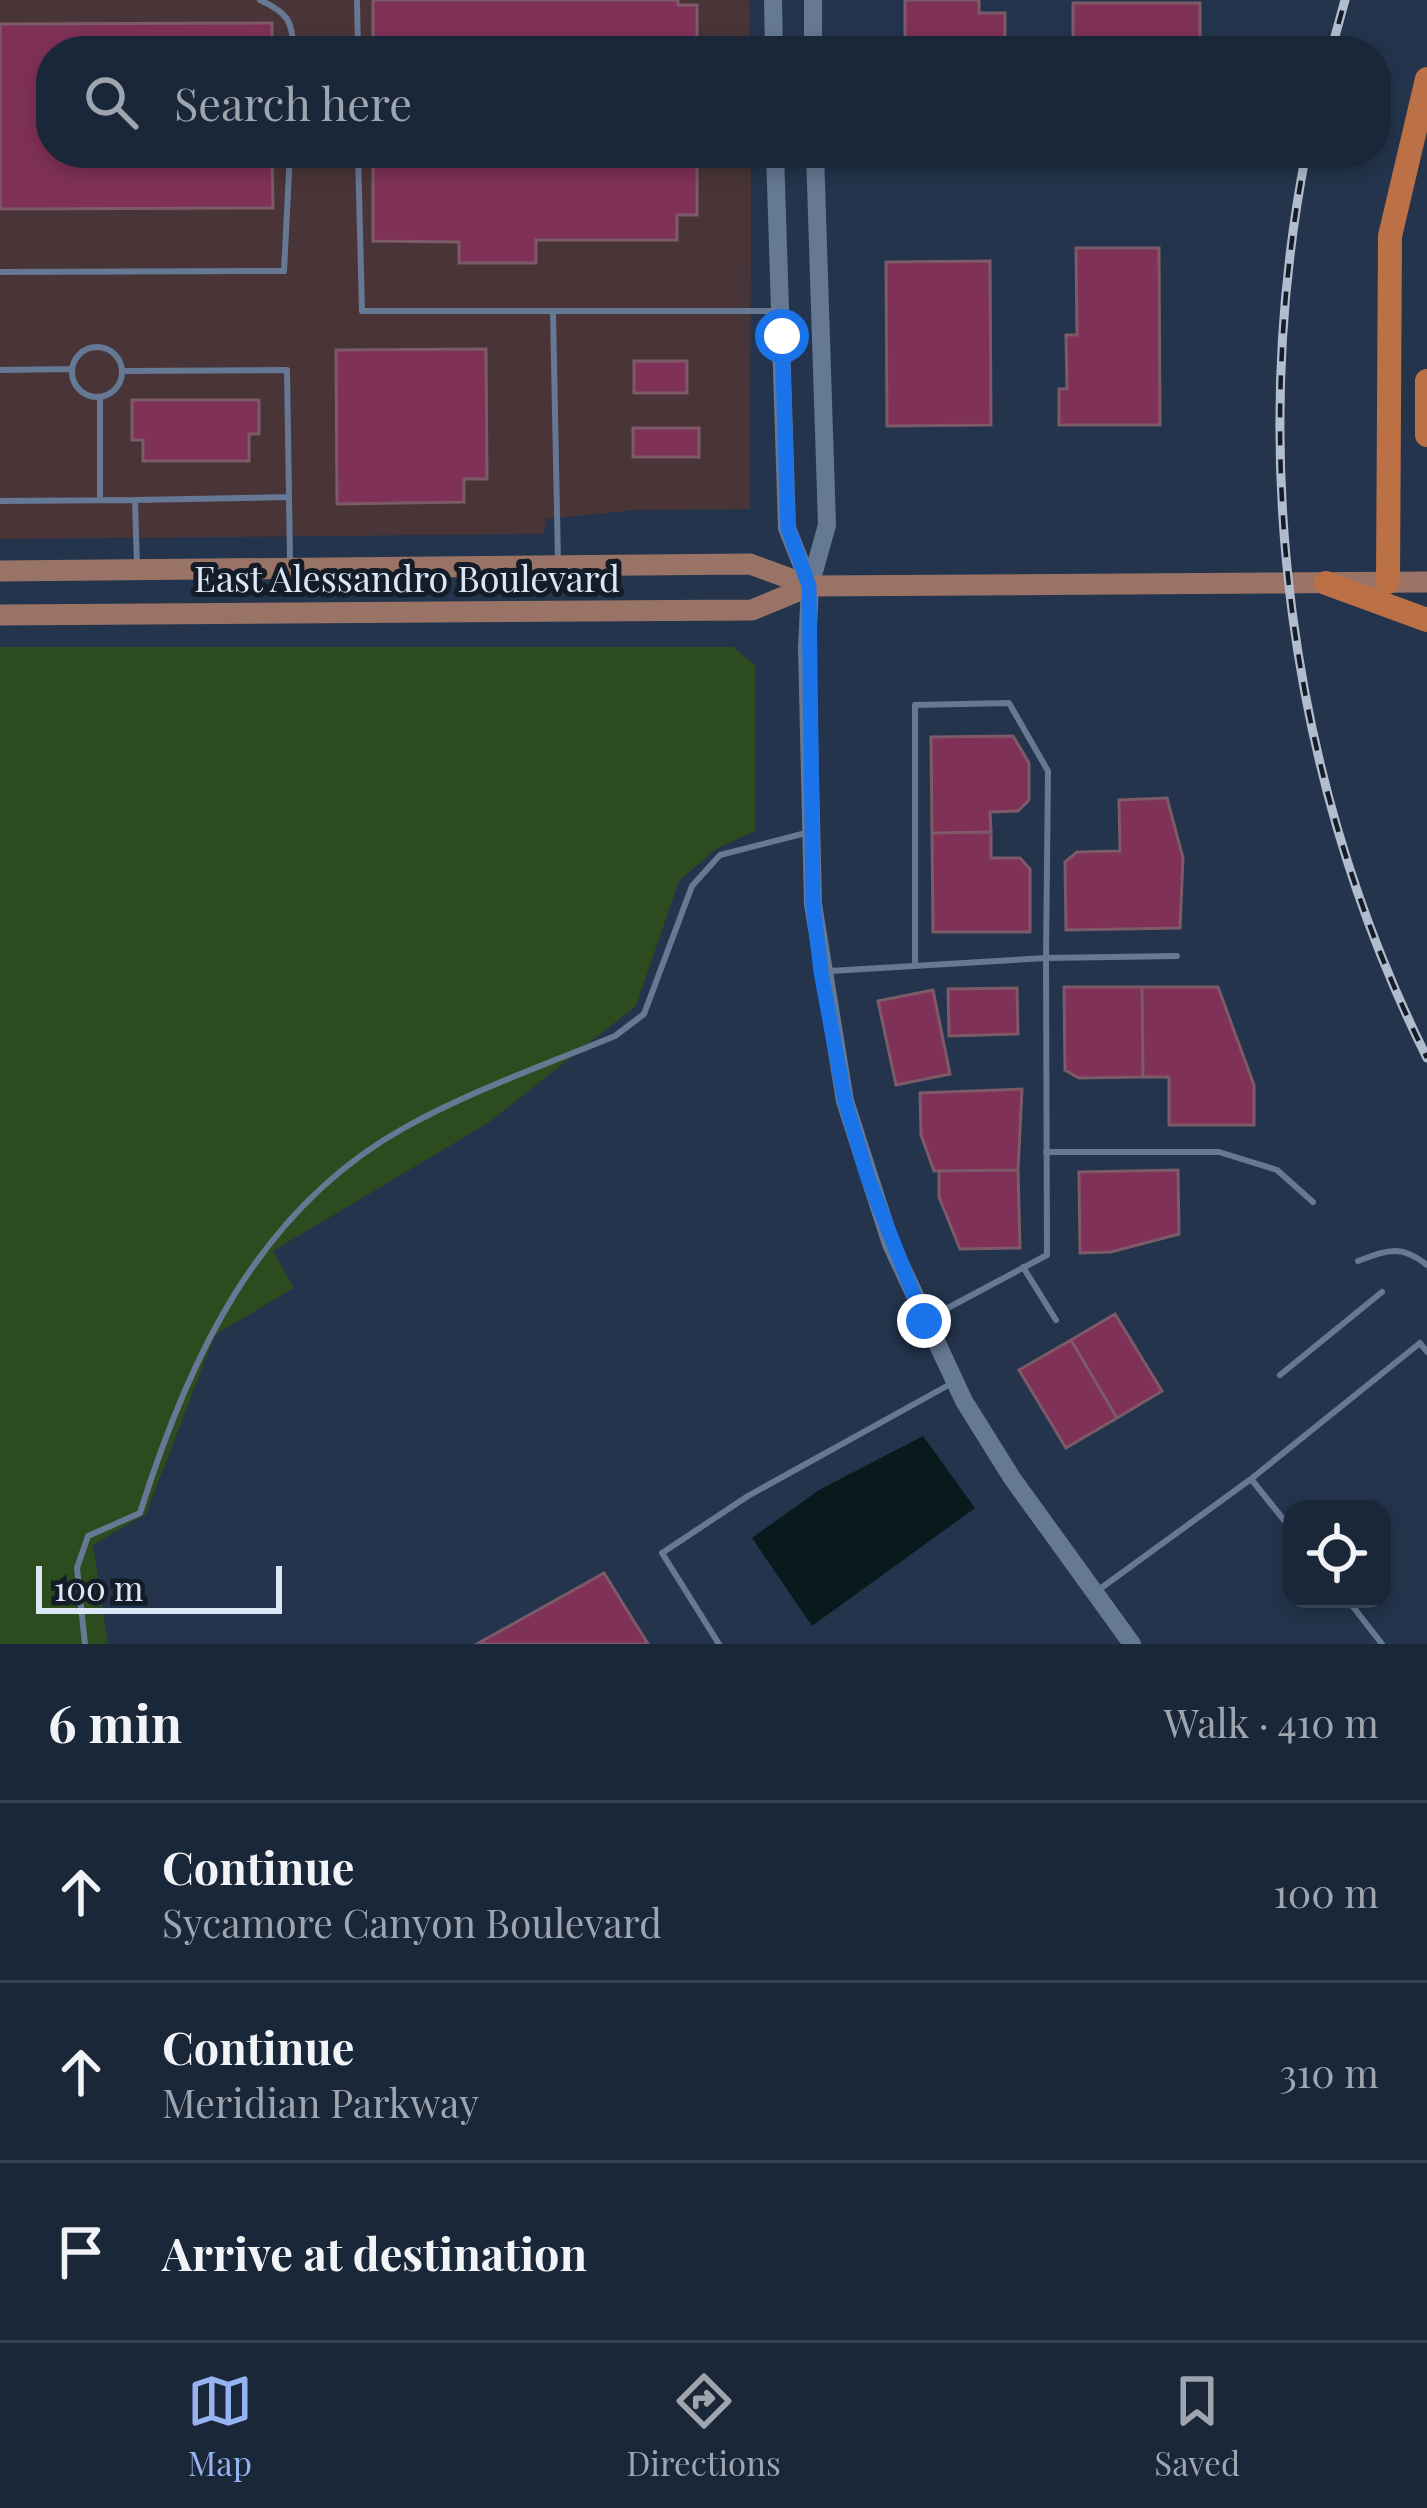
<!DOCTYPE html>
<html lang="en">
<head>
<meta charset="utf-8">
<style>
  :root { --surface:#1a2739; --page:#273344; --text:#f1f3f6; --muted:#9fa5ae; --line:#384453; --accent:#95b2f1 }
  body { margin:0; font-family:"Playfair Display",serif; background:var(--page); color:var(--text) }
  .controls { position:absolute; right:36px; bottom:36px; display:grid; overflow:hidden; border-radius:24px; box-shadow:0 6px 18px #0003 }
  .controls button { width:108px; height:108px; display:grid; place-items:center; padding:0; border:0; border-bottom:3px solid var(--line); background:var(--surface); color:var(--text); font:60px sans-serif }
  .scale { position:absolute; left:36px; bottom:30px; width:246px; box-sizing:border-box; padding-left:12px; border:6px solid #dbe6f6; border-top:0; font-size:33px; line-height:42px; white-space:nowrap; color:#dbe6f6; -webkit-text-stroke:9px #141c27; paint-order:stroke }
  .stop { position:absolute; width:36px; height:36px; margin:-27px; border:9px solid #1a73e8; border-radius:50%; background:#fff }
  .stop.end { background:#1a73e8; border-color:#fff; box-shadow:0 3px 12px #0008 }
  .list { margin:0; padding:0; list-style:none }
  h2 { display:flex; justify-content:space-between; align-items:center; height:156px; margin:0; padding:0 48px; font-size:51px }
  h2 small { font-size:39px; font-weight:400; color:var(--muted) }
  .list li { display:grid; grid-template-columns:78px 1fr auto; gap:36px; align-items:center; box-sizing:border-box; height:180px; padding:0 48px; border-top:3px solid var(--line) }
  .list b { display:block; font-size:45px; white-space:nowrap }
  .list p { margin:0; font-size:39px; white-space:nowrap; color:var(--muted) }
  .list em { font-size:39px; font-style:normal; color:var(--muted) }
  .icon { flex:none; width:66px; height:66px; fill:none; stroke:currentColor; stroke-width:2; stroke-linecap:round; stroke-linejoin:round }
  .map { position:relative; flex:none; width:1427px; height:1644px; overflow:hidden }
  .search { position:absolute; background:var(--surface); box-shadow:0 6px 18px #0003; left:36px; right:36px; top:36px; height:132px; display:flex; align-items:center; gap:30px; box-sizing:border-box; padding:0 42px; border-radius:48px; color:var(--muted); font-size:45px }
  .sheet { height:696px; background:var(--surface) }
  nav { display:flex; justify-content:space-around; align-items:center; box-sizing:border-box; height:168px; border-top:3px solid var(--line); background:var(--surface); font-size:33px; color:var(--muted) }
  nav a { display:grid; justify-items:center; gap:6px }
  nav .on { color:var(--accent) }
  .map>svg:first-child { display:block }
  .industrial { fill:#493538 }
  .green { fill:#2c4b1e }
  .water { fill:#091a1c }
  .building { fill:#7f3157; stroke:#7c5a68; stroke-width:3 }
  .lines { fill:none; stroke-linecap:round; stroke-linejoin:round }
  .lane { stroke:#657894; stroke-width:6 }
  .secondary { stroke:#657894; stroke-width:18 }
  .primary { stroke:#997365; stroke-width:21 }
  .highway { stroke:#bc7045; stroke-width:24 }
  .rail-casing { stroke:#b1bdcf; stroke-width:9 }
  .rail { stroke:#141c27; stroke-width:4.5; stroke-dasharray:14; stroke-linecap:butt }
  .route { stroke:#1a73e8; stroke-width:15 }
  .labels { text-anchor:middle; stroke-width:10; stroke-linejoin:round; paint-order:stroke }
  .street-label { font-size:36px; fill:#dbe6f6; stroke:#141c27 }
</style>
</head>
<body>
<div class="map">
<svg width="1427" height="1644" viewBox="0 0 1427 1644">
  <rect width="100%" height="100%" fill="#23344c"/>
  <path class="industrial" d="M0,0H749L750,51H51V153H751L750,509L636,510L547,519L543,534L0,539Z"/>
  <path class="green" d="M0,647H733L755,665V831L716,849L679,881L636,1006L488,1123L273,1251L294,1288L215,1335L146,1514L93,1545L108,1644H0Z"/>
  <path class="water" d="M923,1436L975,1508L812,1626L752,1538L819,1490Z"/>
  <path class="building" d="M373,0H678V5H697V51H373Z
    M905,0H979V13H1005V51H905Z
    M1073,3H1200V51H1073Z
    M272,23V51H51V153H272L273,208L0,209V24Z
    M373,153H697V215H677V240H536V263H459V242L373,241Z
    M906,153H1006V165L906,166Z
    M1076,248H1159L1160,425H1059V389H1067L1066,335H1077Z
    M990,261L991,425L887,426L886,262Z
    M486,349L487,479H464V502L337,504L336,350Z
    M634,361H687V393H634Z
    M132,400H259V434H249V461H143V440H132Z
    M633,428H699V457H633Z
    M1013,736L1029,763V800L1018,811L990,812L991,832L932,833L931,737Z
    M1167,798L1183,858L1180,928L1066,930L1065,862L1077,852L1120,851L1119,800Z
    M991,832V858H1020L1030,869V932H933L932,833Z
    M1064,987H1142L1143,1077L1079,1078L1065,1070Z
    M1142,987H1218L1254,1085V1125H1169V1077H1143Z
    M1017,988L1018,1034L949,1036L948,989Z
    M933,990L950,1074L896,1085L878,1001Z
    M1022,1089L1018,1170L934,1171L921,1135L920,1093Z
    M1018,1170L1020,1248L960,1249L939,1197V1171Z
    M1178,1170L1179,1234L1111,1252L1080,1253L1079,1172Z
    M1115,1314L1162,1391L1117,1418L1071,1340Z
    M1071,1340L1117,1418L1066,1448L1019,1370Z
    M604,1573L648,1644H477Z"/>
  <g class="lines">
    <path class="lane" d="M260,0C288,13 292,20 294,51
      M357,0L358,51
      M358,153L362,311H775
      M0,272L284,271L290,153
      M553,312L558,562
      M72 372a25 25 0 1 1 50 0a25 25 0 1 1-50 0Z
      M0,370L72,369
      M123,371L287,370L289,497
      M100,500V398
      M135,500L289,497L290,561
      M0,501L135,500L137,566
      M915,963V705L1009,703L1048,771L1046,958L1177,956
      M830,971L1046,958L1047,1255L929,1318
      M1046,1152H1219L1277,1170L1313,1202
      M1358,1261C1388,1250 1401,1244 1427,1265
      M1023,1267L1056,1320
      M1280,1375L1382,1292
      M1251,1479L1292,1530
      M1097,1591L1251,1479L1420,1343L1427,1352
      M1347,1599L1382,1644
      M85,1644L77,1568L88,1536L140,1513C188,1360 257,1210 404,1128C470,1091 545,1065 615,1036L644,1014L692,886L720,855L810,832
      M719,1644L662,1553L748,1496L954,1382"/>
    <path class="secondary" d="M773,0L774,51
      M813,0V51
      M775,153L787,528L810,586
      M815,153L827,525L810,586L807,648L813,904L845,1101L891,1244L964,1401L1012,1478L1132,1644"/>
    <path class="primary" d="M0,571L750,564L810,586L1427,582
      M0,615L752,610L810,586"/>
    <path class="highway" d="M1427,381V435
      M1388,582L1390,236L1427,79
      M1326,583L1427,620"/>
    <defs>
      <path id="rail" d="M1331,51L1345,0
        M1306,153C1247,458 1289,780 1427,1058"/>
    </defs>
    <use href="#rail" class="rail-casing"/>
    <use href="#rail" class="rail"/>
  </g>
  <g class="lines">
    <path class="route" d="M782,336L788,528L809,586L813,904L821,972L845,1101L868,1178L924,1321"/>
  </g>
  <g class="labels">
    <g class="street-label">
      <text x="407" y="592">East Alessandro Boulevard</text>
    </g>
  </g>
</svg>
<div class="controls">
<button><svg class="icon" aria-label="locate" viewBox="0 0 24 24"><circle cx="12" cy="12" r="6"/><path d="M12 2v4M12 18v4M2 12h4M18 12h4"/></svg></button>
</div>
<div class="scale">100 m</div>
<div class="stop" style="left:782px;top:336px"></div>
<div class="stop end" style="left:924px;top:1321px"></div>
<div class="search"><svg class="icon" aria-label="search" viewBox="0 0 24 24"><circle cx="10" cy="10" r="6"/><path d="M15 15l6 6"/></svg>Search here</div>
</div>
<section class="sheet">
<h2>6 min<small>Walk · 410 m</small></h2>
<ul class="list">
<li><svg class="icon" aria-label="ahead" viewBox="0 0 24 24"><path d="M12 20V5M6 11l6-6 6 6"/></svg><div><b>Continue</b><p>Sycamore Canyon Boulevard</p></div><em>100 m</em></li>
<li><svg class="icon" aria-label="ahead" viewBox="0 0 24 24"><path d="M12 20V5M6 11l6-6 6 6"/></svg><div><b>Continue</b><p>Meridian Parkway</p></div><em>310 m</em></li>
<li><svg class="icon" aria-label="arrive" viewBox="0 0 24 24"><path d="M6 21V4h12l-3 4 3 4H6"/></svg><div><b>Arrive at destination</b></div></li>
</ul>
</section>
<nav>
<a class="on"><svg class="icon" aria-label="map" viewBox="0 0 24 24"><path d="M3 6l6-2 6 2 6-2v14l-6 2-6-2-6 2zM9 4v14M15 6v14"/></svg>Map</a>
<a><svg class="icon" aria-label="directions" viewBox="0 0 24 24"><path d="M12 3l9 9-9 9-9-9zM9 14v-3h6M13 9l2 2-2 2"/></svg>Directions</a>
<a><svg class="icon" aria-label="saved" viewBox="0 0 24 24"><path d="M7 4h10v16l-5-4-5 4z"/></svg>Saved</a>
</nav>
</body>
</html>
